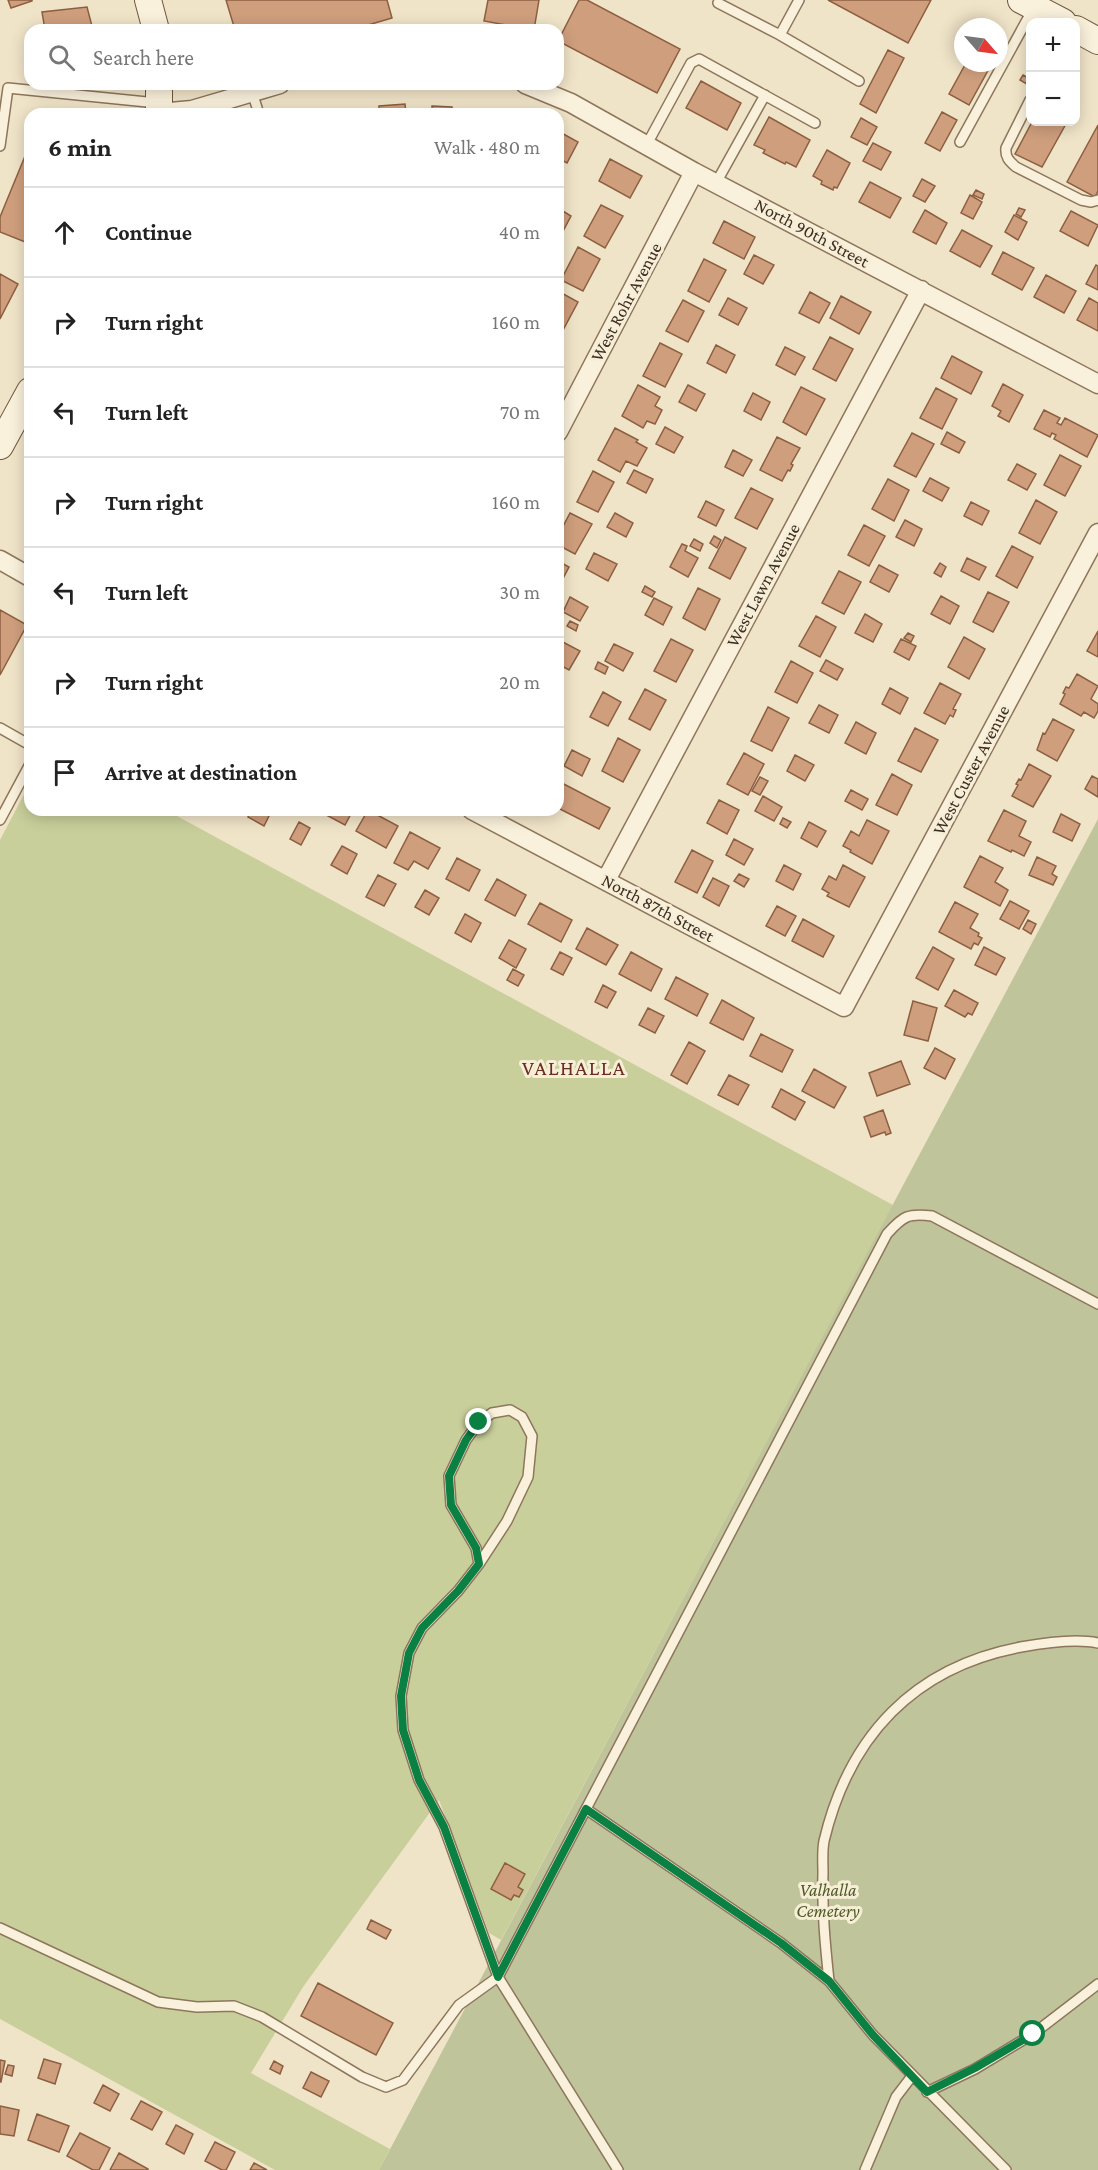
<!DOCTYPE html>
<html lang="en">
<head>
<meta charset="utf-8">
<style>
  :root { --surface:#fff; --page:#f6f6f6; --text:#222; --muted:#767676; --line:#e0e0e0 }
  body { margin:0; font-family:"Crimson Pro",serif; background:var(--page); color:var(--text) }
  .controls { position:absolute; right:18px; top:18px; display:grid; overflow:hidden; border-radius:12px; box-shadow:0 3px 15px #0003 }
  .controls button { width:54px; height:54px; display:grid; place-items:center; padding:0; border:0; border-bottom:2px solid var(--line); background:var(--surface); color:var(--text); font:30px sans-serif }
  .compass { position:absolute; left:954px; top:18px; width:54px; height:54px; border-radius:50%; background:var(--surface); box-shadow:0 3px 15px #0003; rotate:118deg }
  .stop { position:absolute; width:18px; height:18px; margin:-14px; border:4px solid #0b8043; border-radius:50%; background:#fff }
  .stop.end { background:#0b8043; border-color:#fff; box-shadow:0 2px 6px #0008 }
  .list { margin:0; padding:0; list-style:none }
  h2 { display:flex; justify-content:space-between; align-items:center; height:78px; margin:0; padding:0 24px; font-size:26px }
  h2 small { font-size:20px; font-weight:400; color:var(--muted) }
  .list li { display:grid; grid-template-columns:39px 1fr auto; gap:18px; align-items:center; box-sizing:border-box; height:90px; padding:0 24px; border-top:2px solid var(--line) }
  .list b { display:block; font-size:22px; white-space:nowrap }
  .list em { font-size:20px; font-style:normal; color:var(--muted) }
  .icon { flex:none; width:33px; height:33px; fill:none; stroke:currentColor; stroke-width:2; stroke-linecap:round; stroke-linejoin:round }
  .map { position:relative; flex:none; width:1098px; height:2170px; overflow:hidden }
  .search { position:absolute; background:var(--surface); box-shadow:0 3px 15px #0003; left:24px; top:24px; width:540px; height:66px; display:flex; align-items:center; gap:15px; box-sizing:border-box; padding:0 21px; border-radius:18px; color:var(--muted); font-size:22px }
  .panel { position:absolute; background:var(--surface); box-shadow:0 3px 15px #0003; left:24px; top:108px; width:540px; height:708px; border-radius:18px }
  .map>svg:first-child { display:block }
  .green { fill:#c9cf9b }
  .cemetery { fill:#bfc49a }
  .building { fill:#cf9f7d; stroke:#8d5f41; stroke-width:1.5 }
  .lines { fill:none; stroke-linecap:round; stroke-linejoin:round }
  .lane-casing { stroke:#8d765c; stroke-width:12 }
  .street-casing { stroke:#8d765c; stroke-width:21 }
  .secondary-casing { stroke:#6f573f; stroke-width:28 }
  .lane { stroke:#faf1dc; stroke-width:9 }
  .street { stroke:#faf1dc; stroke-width:18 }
  .secondary { stroke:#faf1dc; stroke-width:26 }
  .route { stroke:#0b8043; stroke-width:8 }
  .labels { text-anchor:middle; stroke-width:6; stroke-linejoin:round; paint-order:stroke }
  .street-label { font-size:18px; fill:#3d2e20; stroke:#f7eed8 }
  .park-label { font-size:18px; font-style:italic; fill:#4d5a26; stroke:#f7eed8 }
  .quarter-label { font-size:21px; letter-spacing:1.5px; fill:#6b2e1e; stroke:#f7eed8 }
</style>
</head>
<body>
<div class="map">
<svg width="1098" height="2170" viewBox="0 0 1098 2170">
  <rect width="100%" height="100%" fill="#f0e4c8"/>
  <path class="green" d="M30,783V810H166L893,1205L501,1940L489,1933L439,1800L303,1987L251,2073L390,2149L379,2170H275L0,2019V840Z"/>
  <path class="cemetery" d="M1098,819V2170H379Z"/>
  <path class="building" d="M8,0H32V1L11,8Z
    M226,0H387L392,18L351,30H235Z
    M488,0H539L534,30L484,21Z
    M579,0H587L680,49L657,93L558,41Z
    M828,0H931L908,43Z
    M87,7L93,30H45L42,12Z
    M888,50L904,58L876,113L860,104Z
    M966,63H987L991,65L969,105L949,94Z
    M1023,75L1030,79V86L1020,80Z
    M701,81L741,103L727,130L686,108Z
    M405,104L406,114H379V106Z
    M432,106L452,107V114H426V109H432Z
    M358,109L359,114H334Z
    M942,112L957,120L940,151L925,143Z
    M769,117L810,140L796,167L786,162L785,164L763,153L765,150L754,145Z
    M861,118L877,127L867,145L851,137Z
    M1032,122H1067L1042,167L1015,154Z
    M1098,125V191L1095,197L1067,182Z
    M558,131L578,142L567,163L558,158Z
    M873,143L891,152L881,170L863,161Z
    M30,144V244L0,232V217Z
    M827,150L850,163L837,188L834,187L833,190L821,184L822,181L813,176Z
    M610,159L642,176L630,198L599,181Z
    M922,179L935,186L925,202L913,196Z
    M870,182L901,198L890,218L859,202Z
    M976,190L984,194L982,199L973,195Z
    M970,195L982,202L973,219L961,213Z
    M601,205L623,216L605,248L584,236Z
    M558,208L571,216L562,233L558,231Z
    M1019,208L1025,210L1021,217L1016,214Z
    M925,210L947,223L936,244L913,232Z
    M1071,211L1098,225L1088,246L1060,231Z
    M1014,215L1027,222L1018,240L1005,232Z
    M724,221L755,237L744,259L713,243Z
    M962,230L992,246L980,267L950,251Z
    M578,247L600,259L583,291L561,280Z
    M1003,252L1034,268L1022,290L992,274Z
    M754,255L774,265L763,284L744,274Z
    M704,259L726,270L709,302L688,291Z
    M1096,265L1098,266V290L1086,284Z
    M0,274L18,284L0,319Z
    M1046,275L1076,291L1064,313L1034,297Z
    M558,291L578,302L562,332L558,330Z
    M810,292L830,303L819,323L799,313Z
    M841,296L871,312L859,334L830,318Z
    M728,298L747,308L738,325L719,315Z
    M1089,298L1098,303V331L1077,320Z
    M683,300L704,311L688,342L666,331Z
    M830,337L853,349L836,381L813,369Z
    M660,343L682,354L665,387L643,376Z
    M716,345L735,355L726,373L707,363Z
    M785,347L805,357L795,375L776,365Z
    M952,356L982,372L971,394L941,378Z
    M1003,384L1023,395L1009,422L998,416L1001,411L992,406Z
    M638,385L660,397L655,406L662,410L655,424L647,421L643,428L622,416Z
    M688,385L705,394L696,411L679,402Z
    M801,387L825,399L806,435L783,422Z
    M936,388L957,399L942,429L920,418Z
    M753,393L770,402L761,420L744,411Z
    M1044,410L1060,418L1057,423L1061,425L1065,418L1098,435L1087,457L1054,439L1056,435L1052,433L1050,437L1034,429Z
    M665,427L683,437L674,453L656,444Z
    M615,428L638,440L636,442L647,448L637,466L626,461L620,472L598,460Z
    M947,432L965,442L959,453L941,444Z
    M912,433L934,444L916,477L894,466Z
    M777,437L800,448L791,464L793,465L790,471L788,470L782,481L760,470Z
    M733,450L752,460L743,476L725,467Z
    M1060,455L1081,466L1065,496L1044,485Z
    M1017,464L1036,474L1027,490L1008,480Z
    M634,470L653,479L646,493L627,483Z
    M593,471L614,482L598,512L577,502Z
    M930,478L949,488L942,501L923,491Z
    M888,479L909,490L894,521L872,509Z
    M751,488L773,499L757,529L735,518Z
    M1036,500L1057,512L1040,544L1019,533Z
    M706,501L724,510L716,526L698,517Z
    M971,502L989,511L982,525L964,516Z
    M570,513L592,524L575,554L558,545V536Z
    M615,513L633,523L626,537L607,527Z
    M905,520L922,529L914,546L896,537Z
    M864,525L885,536L869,566L848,555Z
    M714,536L721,540L717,548L710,543Z
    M725,537L746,548L730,579L709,568Z
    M694,539L703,544L700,551L690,546Z
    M682,544L687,546L685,551L698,558L688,577L670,567Z
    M1012,546L1033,557L1017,588L996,576Z
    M594,553L617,564L608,581L586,569Z
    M967,558L986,567L979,580L961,571Z
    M558,561L569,567L558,588Z
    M940,563L946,567L941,577L934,573Z
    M879,565L898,575L889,592L870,582Z
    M839,571L861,582L844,614L822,603Z
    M645,586L655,592L652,597L642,592Z
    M698,588L720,599L705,630L683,618Z
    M988,592L1009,602L993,632L973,622Z
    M941,596L959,606L950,624L931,614Z
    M570,597L588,607L580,621L563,612Z
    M654,598L672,607L663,625L645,615Z
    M0,610L27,625L0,675Z
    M865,614L882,624L873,642L855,633Z
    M816,616L836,627L820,657L799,646Z
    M570,621L578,625L576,631L567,626Z
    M1098,631V657L1087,651Z
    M908,633L914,636L911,642L904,638Z
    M964,637L985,649L969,679L948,667Z
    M671,639L693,650L676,682L654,671Z
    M901,639L916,646L909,660L894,652Z
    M559,640L580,651L569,670L558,664Z
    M614,644L633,653L623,671L605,661Z
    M826,660L843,669L837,680L820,671Z
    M791,661L813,673L797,703L775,692Z
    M598,662L608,667L605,674L595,669Z
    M1077,674L1098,686L1091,699L1098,704V711L1094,718L1084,712L1081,716L1060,704L1065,694L1063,693L1066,687L1069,688Z
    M940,683L961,694L953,709L956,710L953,717L950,715L945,724L924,713Z
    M890,688L908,698L900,714L882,704Z
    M645,689L666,700L650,730L629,719Z
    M603,692L621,702L608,726L590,717Z
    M819,705L838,715L829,733L809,723Z
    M768,707L789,718L772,751L751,741Z
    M1053,719L1074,730L1057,761L1037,750L1043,733L1045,734Z
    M856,722L876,733L866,754L845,743Z
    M915,728L938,740L921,772L898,761Z
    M618,738L640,750L623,782L602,771Z
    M572,750L590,759L582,776L564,766Z
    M744,753L764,764L748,795L727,784Z
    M795,755L814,765L805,781L787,771Z
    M1029,764L1051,776L1033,807L1012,796L1018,785L1016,784L1019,779L1021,780Z
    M892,774L912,785L897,815L876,805Z
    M1092,776L1098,779V797L1085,789Z
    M760,777L768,781L760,795L752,791Z
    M558,781L610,808L599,829L558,808Z
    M851,790L868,799L862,810L845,801Z
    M763,796L782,807L774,821L755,811Z
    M719,800L739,810L727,834L707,823Z
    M252,810H272L264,826L248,817Z
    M317,810H353L345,825Z
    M368,810L398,826L386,848L356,831Z
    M1004,810L1026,821L1019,836L1031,842L1024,856L1012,850L1011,852L988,841Z
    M1061,814L1080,824L1072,841L1053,832Z
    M783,818L791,822L787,828L780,824Z
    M867,820L889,831L872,864L850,852L851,850L843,846L851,831L859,836Z
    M299,822L310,828L301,845L290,839Z
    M809,822L826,831L817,847L801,838Z
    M410,832L440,848L428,869L414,861L408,870L394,863Z
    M734,839L753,849L744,865L726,855Z
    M342,846L357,854L347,874L331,865Z
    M692,850L713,861L697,893L675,882Z
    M980,856L1003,868L995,882L1008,890L1000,906L964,887Z
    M1037,857L1056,866L1052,874L1057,877L1053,885L1029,875Z
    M457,858L480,870L469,891L446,879Z
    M784,865L801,874L793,890L776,881Z
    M843,865L865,877L849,907L827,896L829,893L822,889L829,876L836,880Z
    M739,874L749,879L744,887L734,881Z
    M378,875L396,884L384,906L366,897Z
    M713,878L729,886L719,906L703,897Z
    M497,879L526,895L515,916L485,900Z
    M425,890L439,898L429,915L415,907Z
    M1010,901L1029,911L1019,929L1000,919Z
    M955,902L978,914L970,928L979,933L978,936L982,938L978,945L974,943L971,949L939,932Z
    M540,903L572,920L561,942L528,924Z
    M777,906L796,916L785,936L766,926Z
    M465,914L481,923L471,942L455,933Z
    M803,919L834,936L823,957L792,941Z
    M1028,920L1036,924L1031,934L1023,929Z
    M587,928L618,945L606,965L576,949Z
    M509,940L526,949L516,968L499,958Z
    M933,947L954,959L938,990L916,978Z
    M984,947L1005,958L996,975L975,965Z
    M560,952L572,958L563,975L551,969Z
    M631,952L662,969L651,991L619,974Z
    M513,969L524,975L518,986L507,980Z
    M676,977L708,994L697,1016L665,999Z
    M603,985L616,992L607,1008L595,1002Z
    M954,990L978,1003L972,1015L968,1013L965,1017L945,1006Z
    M722,1000L754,1018L743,1040L710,1023Z
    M913,1001L937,1008L928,1041L904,1035Z
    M648,1008L664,1016L655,1033L639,1025Z
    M761,1034L793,1050L782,1072L750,1056Z
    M689,1042L705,1051L687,1084L671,1075Z
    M935,1048L955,1059L945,1079L924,1068Z
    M901,1061L910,1084L877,1096L869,1073Z
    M814,1069L846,1087L834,1108L802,1091Z
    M729,1075L749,1085L738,1105L718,1095Z
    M781,1089L805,1102L795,1120L772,1107Z
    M883,1110L891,1133L886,1135L885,1132L871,1137L864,1117Z
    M505,1863L525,1874L518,1887L523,1890L519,1897L514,1895L511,1900L491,1889Z
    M371,1920L391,1930L386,1939L367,1929Z
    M318,1983L393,2023L376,2055L301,2016Z
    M44,2059L61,2064L55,2084L38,2078Z
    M0,2060L5,2061L1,2082H0Z
    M274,2061L283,2066L280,2074L270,2069Z
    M8,2065L14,2066L12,2076L5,2074Z
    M311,2072L329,2081L321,2097L303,2088Z
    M103,2085L119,2094L110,2111L94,2103Z
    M141,2101L162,2112L152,2130L131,2119Z
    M0,2106L19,2110L14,2136L0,2134Z
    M37,2114L69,2126L59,2152L28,2140Z
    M176,2125L193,2134L184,2154L166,2144Z
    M80,2133L110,2148L99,2170H93L67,2156Z
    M215,2142L235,2152L226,2170H222L205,2161Z
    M119,2153L148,2169V2170H110Z
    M254,2163L267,2170H250Z"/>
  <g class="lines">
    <defs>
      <path id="lane" d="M799,0L780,35L859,81
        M718,3L780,35
        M252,92L259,114
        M1030,100L1006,148C1005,157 1009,161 1016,167L1081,200L1091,202L1098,200
        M960,142L1033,9
        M0,146L8,88L157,103
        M646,146L691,63L699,59L815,123
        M716,183L765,95
        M0,728L30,745
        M0,820L30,764
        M586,1809L781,1943L829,1981L873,2035L1006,2170
        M0,1928L158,2002L197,2007L234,2006L262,2017L362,2077L386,2087L403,2080L459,2005L498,1977L444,1827L419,1780L403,1730L401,1696L409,1653L422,1628L458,1591L479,1564L507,1521L528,1477L532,1436L522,1417L510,1410L492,1413L479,1422L466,1440L449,1476L451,1505L476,1548L479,1564
        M829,1981C825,1943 822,1911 823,1873C823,1862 822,1851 824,1841C849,1736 914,1667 1021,1647C1043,1643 1076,1638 1098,1643
        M927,2092L975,2069L1033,2034L1098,1984
        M618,2170L498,1977L887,1234C903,1216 908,1213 932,1216L1098,1304
        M865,2170L896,2097L912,2076"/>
      <path id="street" d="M525,84L571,103L694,172L1098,384
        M159,113L192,110L280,84
        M558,432L694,172
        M0,560L30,577
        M472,810L844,1007L1098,533
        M606,880L921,290"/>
      <path id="secondary" d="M148,0L156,30
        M1021,0L1063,22
        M1076,29L1098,41
        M159,114V84
        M0,446L30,391"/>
    </defs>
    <use href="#lane" class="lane-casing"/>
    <use href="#street" class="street-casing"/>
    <use href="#secondary" class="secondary-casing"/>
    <use href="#lane" class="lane"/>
    <use href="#street" class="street"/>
    <use href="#secondary" class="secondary"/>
  </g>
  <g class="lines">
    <path class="route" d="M479,1422L466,1440L449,1476L451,1505L476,1548L479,1564L458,1591L422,1628L409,1653L401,1696L403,1730L419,1780L444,1827L498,1977L586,1809L781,1943L829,1981L873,2035L927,2092L975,2068L1033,2034"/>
  </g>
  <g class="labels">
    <g class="street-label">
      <text transform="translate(812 233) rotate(28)" y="6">North 90th Street</text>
      <text transform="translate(626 302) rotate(-62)" y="6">West Rohr Avenue</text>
      <text transform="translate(763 585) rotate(-62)" y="6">West Lawn Avenue</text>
      <text transform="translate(971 770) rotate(-62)" y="6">West Custer Avenue</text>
      <text transform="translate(658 908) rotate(28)" y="6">North 87th Street</text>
    </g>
    <g class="park-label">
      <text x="828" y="1896">Valhalla<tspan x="828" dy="21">Cemetery</tspan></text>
    </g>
    <g class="quarter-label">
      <text x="574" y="1075">VALHALLA</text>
    </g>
  </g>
</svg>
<div class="controls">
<button>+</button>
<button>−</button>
</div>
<svg class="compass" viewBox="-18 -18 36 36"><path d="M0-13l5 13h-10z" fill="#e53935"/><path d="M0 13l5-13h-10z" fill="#767676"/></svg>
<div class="stop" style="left:1033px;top:2034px"></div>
<div class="stop end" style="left:479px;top:1422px"></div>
<div class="search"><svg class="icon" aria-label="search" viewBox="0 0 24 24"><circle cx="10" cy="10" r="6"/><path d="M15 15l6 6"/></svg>Search here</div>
<section class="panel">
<h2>6 min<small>Walk · 480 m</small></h2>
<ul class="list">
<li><svg class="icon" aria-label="ahead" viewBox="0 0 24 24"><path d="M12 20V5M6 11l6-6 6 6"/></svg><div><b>Continue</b></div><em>40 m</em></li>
<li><svg class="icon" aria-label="right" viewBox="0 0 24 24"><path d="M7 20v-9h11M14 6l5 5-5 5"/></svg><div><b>Turn right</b></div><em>160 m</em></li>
<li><svg class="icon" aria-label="left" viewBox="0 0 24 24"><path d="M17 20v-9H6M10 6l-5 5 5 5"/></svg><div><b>Turn left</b></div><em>70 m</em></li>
<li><svg class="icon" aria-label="right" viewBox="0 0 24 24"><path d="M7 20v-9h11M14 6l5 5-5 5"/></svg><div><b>Turn right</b></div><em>160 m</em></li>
<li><svg class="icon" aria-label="left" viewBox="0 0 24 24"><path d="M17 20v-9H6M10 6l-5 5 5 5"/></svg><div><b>Turn left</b></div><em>30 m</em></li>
<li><svg class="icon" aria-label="right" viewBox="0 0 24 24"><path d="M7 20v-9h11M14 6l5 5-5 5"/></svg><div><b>Turn right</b></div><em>20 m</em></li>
<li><svg class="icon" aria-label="arrive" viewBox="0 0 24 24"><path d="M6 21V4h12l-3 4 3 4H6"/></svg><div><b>Arrive at destination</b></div></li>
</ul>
</section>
</div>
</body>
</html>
